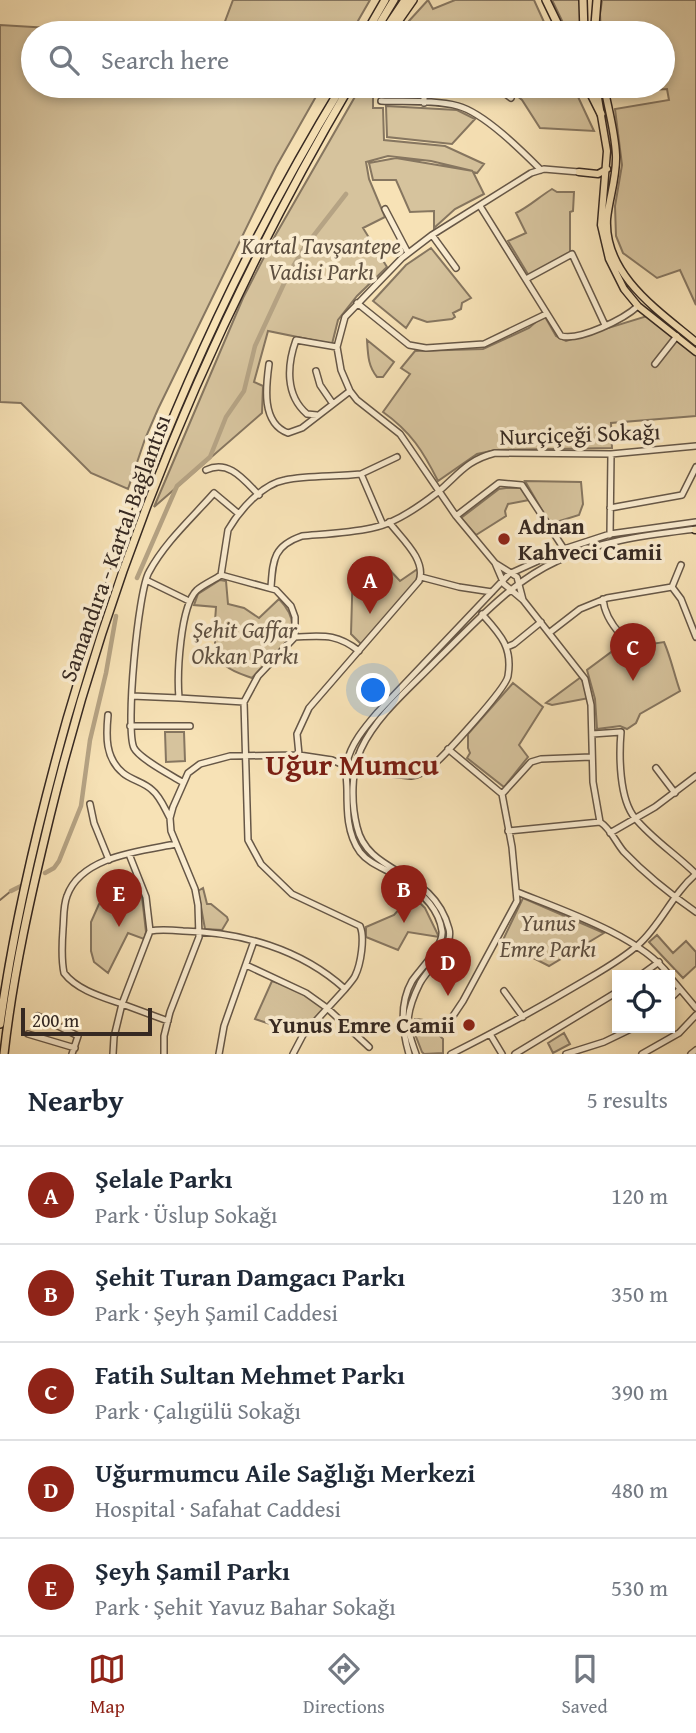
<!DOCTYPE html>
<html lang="en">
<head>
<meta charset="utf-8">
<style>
  :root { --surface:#fff; --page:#f6f6f7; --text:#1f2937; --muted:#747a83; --line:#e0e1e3; --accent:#8f2418 }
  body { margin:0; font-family:"Gentium Book Plus",serif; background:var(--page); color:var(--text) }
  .controls { position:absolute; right:21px; bottom:21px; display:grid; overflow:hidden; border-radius:0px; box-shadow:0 4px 10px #0003 }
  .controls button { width:63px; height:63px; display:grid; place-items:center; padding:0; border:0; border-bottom:2px solid var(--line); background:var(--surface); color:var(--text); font:35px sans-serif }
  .scale { position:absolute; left:21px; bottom:18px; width:131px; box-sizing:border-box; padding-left:7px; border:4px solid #362922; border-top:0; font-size:19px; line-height:24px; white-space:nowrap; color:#362922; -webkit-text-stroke:5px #faecd0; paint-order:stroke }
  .you { position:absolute; left:374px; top:691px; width:24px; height:24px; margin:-18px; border:5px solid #fff; border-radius:50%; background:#1a73e8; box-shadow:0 0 0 10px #1a73e833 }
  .badge { display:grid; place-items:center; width:46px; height:46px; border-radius:50%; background:var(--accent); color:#fff; font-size:23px; font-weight:700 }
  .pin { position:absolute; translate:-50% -58px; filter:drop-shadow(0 2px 4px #0008) }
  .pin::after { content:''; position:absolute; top:37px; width:24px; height:21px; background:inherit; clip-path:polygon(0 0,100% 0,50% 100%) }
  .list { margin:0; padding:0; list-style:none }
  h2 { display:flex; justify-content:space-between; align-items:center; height:91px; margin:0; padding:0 28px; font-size:30px }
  h2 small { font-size:23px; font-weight:400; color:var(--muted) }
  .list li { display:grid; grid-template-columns:46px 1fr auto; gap:21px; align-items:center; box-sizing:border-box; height:98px; padding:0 28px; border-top:2px solid var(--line) }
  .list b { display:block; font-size:26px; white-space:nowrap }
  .list p { margin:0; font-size:23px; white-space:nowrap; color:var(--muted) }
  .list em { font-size:23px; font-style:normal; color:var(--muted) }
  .icon { flex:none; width:38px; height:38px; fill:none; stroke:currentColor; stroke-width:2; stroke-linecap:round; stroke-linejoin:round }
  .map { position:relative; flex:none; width:696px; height:1054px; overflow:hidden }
  .search { position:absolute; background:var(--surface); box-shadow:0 4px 10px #0003; left:21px; right:21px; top:21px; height:77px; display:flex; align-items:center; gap:18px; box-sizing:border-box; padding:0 24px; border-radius:38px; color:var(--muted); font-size:26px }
  .sheet { height:581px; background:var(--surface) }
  nav { display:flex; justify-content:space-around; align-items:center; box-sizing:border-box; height:98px; border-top:2px solid var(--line); background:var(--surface); font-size:19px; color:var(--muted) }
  nav a { display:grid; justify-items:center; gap:4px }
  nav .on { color:var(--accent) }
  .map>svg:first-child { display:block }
  .green { fill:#d6c39d; stroke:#867660; stroke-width:2 }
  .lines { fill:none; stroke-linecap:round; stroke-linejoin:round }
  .stream { stroke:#82725d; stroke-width:2 }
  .canal { stroke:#b5a384; stroke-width:4.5 }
  .minor-casing { stroke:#665747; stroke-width:8 }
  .major-casing { stroke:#362922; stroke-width:9 }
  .highway-casing { stroke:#362922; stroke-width:10 }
  .minor { stroke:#faecd0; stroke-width:5 }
  .major { stroke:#f7e2b6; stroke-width:6 }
  .highway { stroke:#f7e2b6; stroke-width:7 }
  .poi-dot { fill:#8f2418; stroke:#faecd0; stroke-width:2.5 }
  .labels { text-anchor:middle; stroke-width:7; stroke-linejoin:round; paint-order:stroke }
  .park-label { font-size:23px; font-style:italic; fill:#5e5041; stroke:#faecd0 }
  .street-label { font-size:23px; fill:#362922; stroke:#faecd0 }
  .poi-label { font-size:23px; font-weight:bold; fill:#362922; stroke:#faecd0; text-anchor:start }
  .district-label { font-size:30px; font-weight:bold; fill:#7a1f14; stroke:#faecd0 }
</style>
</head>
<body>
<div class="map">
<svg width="696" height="1054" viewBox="0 0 696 1054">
  <rect width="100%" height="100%" fill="#f7e2b6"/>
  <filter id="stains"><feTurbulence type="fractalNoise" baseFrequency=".00286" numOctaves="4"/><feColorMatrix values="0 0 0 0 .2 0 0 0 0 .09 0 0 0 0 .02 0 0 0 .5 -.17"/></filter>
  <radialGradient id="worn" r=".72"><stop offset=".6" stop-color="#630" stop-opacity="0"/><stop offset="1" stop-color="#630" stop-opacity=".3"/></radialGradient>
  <path class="green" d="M233,0H370L351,33H33V86H322L276,167L158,409L145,439L128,489L91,473L21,403L0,402V25L83,30L224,24Z
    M428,0L433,9L455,0H534L549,33H398Z
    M552,0H580L581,33H568Z
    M602,0H696V305L680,270L657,278L623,253L616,236L615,206L622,165L615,109L669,100L667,89L638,91L637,86H663V33H601L600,14Z
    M505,86H573L594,131L540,128L522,100Z
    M360,88L373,91V108H383L384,140L445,146L484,164L477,173L473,172L484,194L455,209L434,228V211L410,212L396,180H373L369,163L396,158L473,171L431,161L388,156L366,162L369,179L385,217L363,228L387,267L357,296L338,320L332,344L268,331L254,382L263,386L262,413L154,507L243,298L275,236Z
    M386,106L457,110L475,119L452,144L387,137Z
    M552,189L557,192H574L573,211L570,212V252L529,276L508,241L526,233L516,213C530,206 539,197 552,189Z
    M431,248L471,298L462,303L461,309L453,313L455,317L452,319L427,322L413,317L406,328L373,301L406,265Z
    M544,315L556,336L566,341L647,316L696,355V416L611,423L612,448L496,450L477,454L438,481C423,451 411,432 383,412L410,374L401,368L415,351L483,349L529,328Z
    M367,340L394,362L383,377H377C368,366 368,355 367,340Z
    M525,481L581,482L583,504L579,515L550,524Z
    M506,488H521L529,500L508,504L505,511L506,516L476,535L461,518L499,489Z
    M384,564L400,581L419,568L416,583L361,644L351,634L353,565Z
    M220,580L226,581L228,604L244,608L259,618L279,599C313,634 273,652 252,678C244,675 233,672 226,666C210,651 215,626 216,607L194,605L198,594Z
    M637,638L645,645L664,642C671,658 674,674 680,691L640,714L636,723L627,729L620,726L597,729L595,699L587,670L622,644Z
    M581,677L589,698L552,705L546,703Z
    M513,683L543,707L519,745L528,757L504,787L467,758L470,753L468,748V734Z
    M165,732H184L185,761L166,762Z
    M117,885L124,902L142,897L146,932L144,939L128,933L108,973L94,962L91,951V922L99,904Z
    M203,888L207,904H211L227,917L228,920L222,930L205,929L198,891Z
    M412,895L425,908L439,937L408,932L398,950L366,937V927L394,915Z
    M523,898L604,933L549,966L502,942Z
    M657,935L673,953L686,941L696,952V966L683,978L649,942Z
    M272,981L302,991L327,1008L303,1035L255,1019Z
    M415,1019C433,1019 431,1029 443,1039V1053L424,1054L422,1052L415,1034Z
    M564,1033L570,1044L553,1053L548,1043Z"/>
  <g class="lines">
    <path class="stream" d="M0,900L11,891"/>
    <path class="canal" d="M137,578L177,486L210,457L226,417L244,391L255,346L288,275L304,248L346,194
      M45,873L54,868L59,861L81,806L90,740L106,673L116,616
      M11,891L21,886"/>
    <defs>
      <path id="minor" d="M424,86V103
        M495,86L511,98
        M381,101C406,102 435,100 458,106C484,113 522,151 541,170
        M480,206L561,336C580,341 624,319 638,306
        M385,209L408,253
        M432,235L456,268
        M526,279L572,254L605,325
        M357,303L409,345L426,348L484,344L546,314
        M269,364C266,386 261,423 288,433L302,428L350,391
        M655,364L677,336
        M316,371L320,385L333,404
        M317,415L307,414C285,395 287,365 296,340L337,347
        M206,470C229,459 244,480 259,495
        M361,474L397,457
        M610,508L682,495L696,467
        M456,516L499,483L522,485L564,549
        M610,535L611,454
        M495,563L504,584L523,600L585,679L591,705L593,782L600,822C611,829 616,843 624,852C646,875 670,894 696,912
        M221,575L228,530C239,511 262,484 285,480C309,475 336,477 361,474L383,525
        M421,577L459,587L492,592
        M146,580L189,601
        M271,587C273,560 273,546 302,536C325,534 349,533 372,528C395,524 420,506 438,492C459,474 467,460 495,453L611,454L696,446
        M672,587L681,565
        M603,599C604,612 612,625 621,635L636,632L642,645L641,649
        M523,600L517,577L495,563L456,516L400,434L357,400L350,391L341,370L337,347L345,317L402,258L432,235L531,173L544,169L579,172
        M549,633L580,609L607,598L672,587L681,599L696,637
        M295,637C323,636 336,633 359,651
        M507,647L514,644L541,622
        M132,696L179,698
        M108,715C106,736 105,758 123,773C131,780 144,782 152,790C160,796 165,809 170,818
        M130,726H190
        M448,749L502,794L512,847L517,901L463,1001L451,1019
        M299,755L297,734L309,708L419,581C427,560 401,538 389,522
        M656,768L675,793
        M182,782C171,775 140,759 134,748C125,730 138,591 149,572C165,542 192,518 214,493L239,514
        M502,794L531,762L541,759L591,757
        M90,804L94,823L109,860
        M508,831L600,822
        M610,833L655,807L696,776
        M129,854L146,897L150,931L122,1004C102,997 77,990 64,973C61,959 62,943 63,929C64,919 63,906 67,896C81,856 141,851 176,844
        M517,892C562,910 640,936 669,975
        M150,931C160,929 172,930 183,931C241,932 301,949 345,989C348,985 353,980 355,976C361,964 365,937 360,926L292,894L261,864L248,840L244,702L258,676L295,637V617L291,606L276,590L221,575C214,580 204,584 197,590C180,606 177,674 179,698L244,702
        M246,965L306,993L327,1008L369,1047
        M641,975L659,962
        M670,977L696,1008
        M504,991L523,1017
        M670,999L679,990
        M38,1016L78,1036L72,1054
        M28,1034L75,1048
        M490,1034L502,1054
        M113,1054L114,1037L122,1004L168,1021
        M164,1054V1036L170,1012L199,937L198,905L195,889L171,831L170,818L173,807L188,773L200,764L230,756L299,755L332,760L355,770L411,776C419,775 425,773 431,767C444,756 506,689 508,676C513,647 500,634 482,614
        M219,1054L224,1026L254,941
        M293,1054L303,1035L345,989
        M409,1054C402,1030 399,1004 412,981C420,969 444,946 442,931C439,908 419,890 400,878C387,869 370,865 360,852C347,834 347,811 347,790C347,781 345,772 347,763C350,745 365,727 377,713L509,574L564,549L610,534L696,522
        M416,1054C413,1045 408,1034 408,1023C408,1010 414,995 420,983C428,968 454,947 449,929C433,868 368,876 357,827C351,803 351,771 361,749C377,715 410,688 436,661C474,624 509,583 557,561C601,540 649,535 696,529
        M451,1054C495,1032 537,1009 579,984C599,972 620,961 638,945C661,925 672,894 696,874C677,855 652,839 635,818C619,799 619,755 621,732L592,734
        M515,1054L617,992
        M566,1054L604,1042L633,1028
        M642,1054L679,1033L696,1015
        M691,1054L696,1050"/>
      <path id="major" d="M596,86L607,151L601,225L609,259L624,289L638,306L696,352
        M604,86C608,108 615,132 616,155C617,177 609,198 607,219C604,275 659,311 696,342
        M579,172L598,174L607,169
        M695,530H696"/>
      <path id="highway" d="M546,0L562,33
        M583,0L584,33
        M595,25L597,0
        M366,33L385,0
        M374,33L394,0
        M383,33L405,0
        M390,33L413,0
        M587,86L601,114
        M0,1024C14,921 39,819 67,719C131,498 222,283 342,86
        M4,1054C13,973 31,894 50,816C113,558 216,314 350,86"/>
    </defs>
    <use href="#minor" class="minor-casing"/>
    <use href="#major" class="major-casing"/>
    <use href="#highway" class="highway-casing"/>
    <use href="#minor" class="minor"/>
    <use href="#major" class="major"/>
    <use href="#highway" class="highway"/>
  </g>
  <g class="poi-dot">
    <circle cx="504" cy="539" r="7"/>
    <circle cx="469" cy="1025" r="7"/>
  </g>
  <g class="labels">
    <g class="park-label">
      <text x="321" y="254">Kartal Tavşantepe<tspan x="321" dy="26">Vadisi Parkı</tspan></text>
      <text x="245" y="638">Şehit Gaffar<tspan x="245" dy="26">Okkan Parkı</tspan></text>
      <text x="548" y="931">Yunus<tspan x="548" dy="26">Emre Parkı</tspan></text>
    </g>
    <g class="street-label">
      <text transform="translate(580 434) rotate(-2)" y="8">Nurçiçeği Sokağı</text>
      <text transform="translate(115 548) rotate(-70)" y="8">Samandıra - Kartal Bağlantısı</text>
    </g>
    <g class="poi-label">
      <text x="518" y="534">Adnan<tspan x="518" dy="26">Kahveci Camii</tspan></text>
      <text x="455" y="1033" text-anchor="end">Yunus Emre Camii</text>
    </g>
    <g class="district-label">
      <text x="352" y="775">Uğur Mumcu</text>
    </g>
  </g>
  <rect width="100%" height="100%" filter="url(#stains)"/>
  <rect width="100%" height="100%" fill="url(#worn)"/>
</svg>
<div class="controls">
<button><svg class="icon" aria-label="locate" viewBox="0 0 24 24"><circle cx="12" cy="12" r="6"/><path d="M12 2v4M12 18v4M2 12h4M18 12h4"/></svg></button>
</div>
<div class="scale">200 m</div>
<div class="you"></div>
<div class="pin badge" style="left:370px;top:614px">A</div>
<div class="pin badge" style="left:404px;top:923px">B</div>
<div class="pin badge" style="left:633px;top:681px">C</div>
<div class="pin badge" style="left:448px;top:996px">D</div>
<div class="pin badge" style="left:119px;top:927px">E</div>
<div class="search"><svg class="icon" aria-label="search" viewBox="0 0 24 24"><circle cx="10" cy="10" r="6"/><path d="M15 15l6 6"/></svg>Search here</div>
</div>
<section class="sheet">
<h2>Nearby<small>5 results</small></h2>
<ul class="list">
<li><span class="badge">A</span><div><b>Şelale Parkı</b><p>Park · Üslup Sokağı</p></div><em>120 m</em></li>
<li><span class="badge">B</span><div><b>Şehit Turan Damgacı Parkı</b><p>Park · Şeyh Şamil Caddesi</p></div><em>350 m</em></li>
<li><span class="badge">C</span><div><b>Fatih Sultan Mehmet Parkı</b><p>Park · Çalıgülü Sokağı</p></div><em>390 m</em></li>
<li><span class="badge">D</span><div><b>Uğurmumcu Aile Sağlığı Merkezi</b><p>Hospital · Safahat Caddesi</p></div><em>480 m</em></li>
<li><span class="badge">E</span><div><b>Şeyh Şamil Parkı</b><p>Park · Şehit Yavuz Bahar Sokağı</p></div><em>530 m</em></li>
</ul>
</section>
<nav>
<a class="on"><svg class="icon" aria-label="map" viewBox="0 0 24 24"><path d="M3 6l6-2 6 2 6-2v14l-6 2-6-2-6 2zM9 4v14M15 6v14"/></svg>Map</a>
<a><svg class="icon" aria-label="directions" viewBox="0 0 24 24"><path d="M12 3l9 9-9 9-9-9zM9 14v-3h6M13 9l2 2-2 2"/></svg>Directions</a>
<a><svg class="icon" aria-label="saved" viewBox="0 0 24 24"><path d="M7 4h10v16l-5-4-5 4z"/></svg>Saved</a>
</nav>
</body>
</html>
